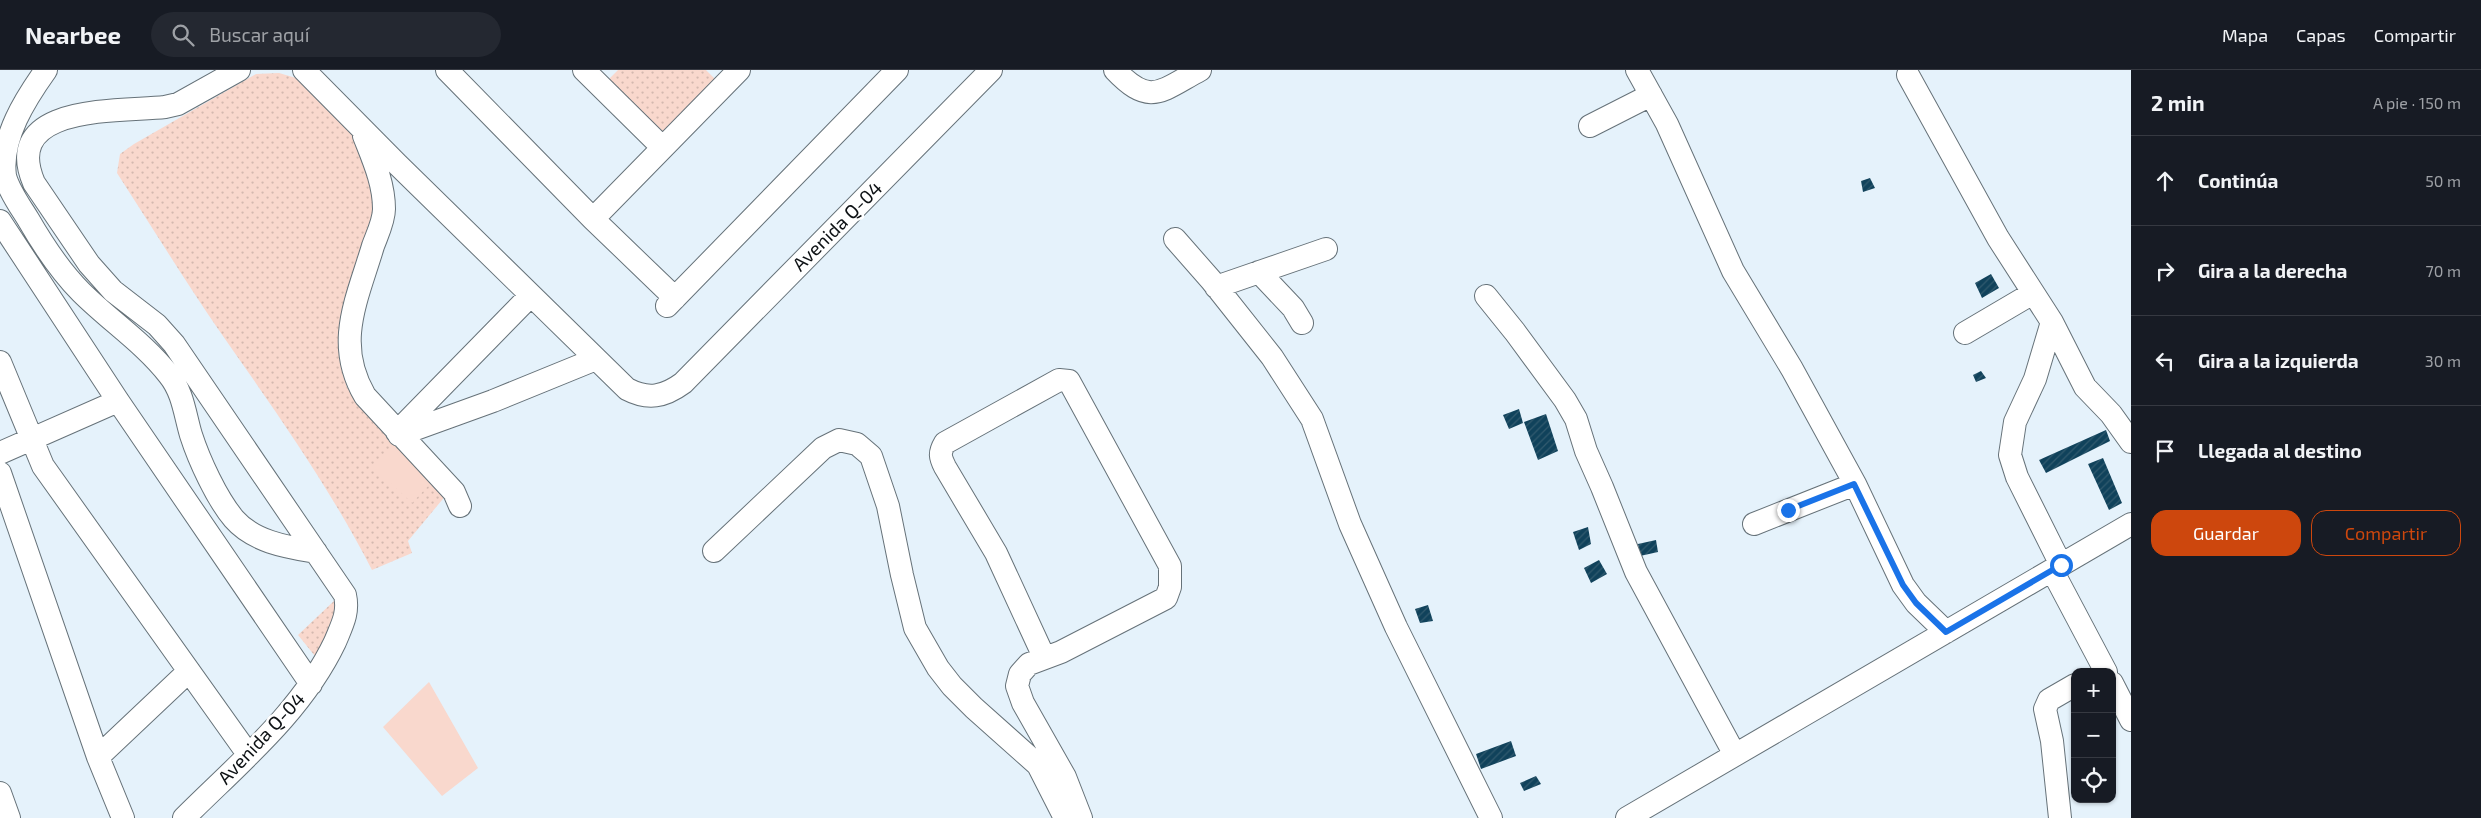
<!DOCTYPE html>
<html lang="es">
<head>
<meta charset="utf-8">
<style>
  :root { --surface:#171b24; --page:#242831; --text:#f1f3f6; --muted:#9ea1a6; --line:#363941; --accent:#cd470d }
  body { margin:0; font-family:"Exo 2",sans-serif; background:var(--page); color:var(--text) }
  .controls { position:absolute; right:15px; bottom:15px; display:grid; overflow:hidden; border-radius:10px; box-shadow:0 1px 4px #0004 }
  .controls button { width:45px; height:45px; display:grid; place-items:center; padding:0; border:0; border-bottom:1px solid var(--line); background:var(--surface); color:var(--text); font:25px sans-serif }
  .stop { position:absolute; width:15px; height:15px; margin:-11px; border:4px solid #1a73e8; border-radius:50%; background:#fff }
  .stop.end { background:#1a73e8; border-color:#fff; box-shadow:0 1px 5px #0008 }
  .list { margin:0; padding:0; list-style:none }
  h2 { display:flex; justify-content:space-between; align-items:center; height:65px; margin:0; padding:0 20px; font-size:21px }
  h2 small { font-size:16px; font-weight:400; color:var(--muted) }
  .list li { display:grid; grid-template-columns:32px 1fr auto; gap:15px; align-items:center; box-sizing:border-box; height:90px; padding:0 20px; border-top:1px solid var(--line) }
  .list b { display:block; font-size:19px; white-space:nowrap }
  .list em { font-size:16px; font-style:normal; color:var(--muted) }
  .actions { display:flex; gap:10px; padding:15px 20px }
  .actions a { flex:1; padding:11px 0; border:1px solid var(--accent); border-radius:15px; text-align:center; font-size:18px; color:var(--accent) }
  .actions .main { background:var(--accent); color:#fff }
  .icon { flex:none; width:28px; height:28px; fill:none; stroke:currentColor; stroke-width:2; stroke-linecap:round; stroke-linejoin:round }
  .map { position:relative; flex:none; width:2131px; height:748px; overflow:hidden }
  header { display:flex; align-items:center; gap:30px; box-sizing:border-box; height:70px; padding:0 25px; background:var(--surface); border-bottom:1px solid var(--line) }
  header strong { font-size:24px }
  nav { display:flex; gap:28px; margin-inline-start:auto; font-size:18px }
  .search { width:350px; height:45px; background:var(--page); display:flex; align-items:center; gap:12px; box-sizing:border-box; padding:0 18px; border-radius:28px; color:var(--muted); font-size:19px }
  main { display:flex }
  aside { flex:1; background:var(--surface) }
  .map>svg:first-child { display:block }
  .green { fill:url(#green-dots) }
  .pitch { fill:#f9d8cd }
  .building { fill:url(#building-hatch) }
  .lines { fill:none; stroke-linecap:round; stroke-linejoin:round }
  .minor-casing { stroke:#667279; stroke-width:24 }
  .minor { stroke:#fff; stroke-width:22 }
  .route { stroke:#1a73e8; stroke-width:6 }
  .labels { text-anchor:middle; stroke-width:5; stroke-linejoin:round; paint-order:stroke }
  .street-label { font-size:19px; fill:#0d1114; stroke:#fff }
</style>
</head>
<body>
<header>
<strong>Nearbee</strong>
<div class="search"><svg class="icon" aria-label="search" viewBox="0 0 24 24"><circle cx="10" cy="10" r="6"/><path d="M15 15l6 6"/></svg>Buscar aquí</div>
<nav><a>Mapa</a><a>Capas</a><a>Compartir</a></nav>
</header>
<main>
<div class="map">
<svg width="2131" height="748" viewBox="0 0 2131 748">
  <defs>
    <pattern id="green-dots" width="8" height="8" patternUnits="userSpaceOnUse" patternTransform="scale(1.25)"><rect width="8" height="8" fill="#f9d8cd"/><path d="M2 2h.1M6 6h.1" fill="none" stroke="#d4b8af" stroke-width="1.8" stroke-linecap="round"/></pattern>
    <pattern id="building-hatch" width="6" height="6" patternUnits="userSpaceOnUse" patternTransform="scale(1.25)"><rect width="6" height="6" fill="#10425b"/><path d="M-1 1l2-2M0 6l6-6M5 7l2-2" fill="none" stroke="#315a6e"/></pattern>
  </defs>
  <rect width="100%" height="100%" fill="#e5f2fb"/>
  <path class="green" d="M618,0H706L718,12L666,70L606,12Z
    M279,3L296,8L353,60L371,102L373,150L340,288L347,317L359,335L447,424L408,471L412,483L372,500C328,414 271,335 216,256C182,206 150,154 117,103L120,84L134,74L256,4Z
    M335,530L342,533L319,591L298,565Z"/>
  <path class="pitch" d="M394,378L431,413L412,433L374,398Z
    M429,612L478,698L442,726L383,657Z"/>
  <path class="building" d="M1870,108L1875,118L1863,122L1861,111Z
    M1991,204L1999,218L1982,228L1975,213Z
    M1981,301L1986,308L1976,312L1973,305Z
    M1519,339L1523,353L1509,359L1503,345Z
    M1546,344L1558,381L1538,390L1524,352Z
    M2106,360L2110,371L2046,403L2039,390Z
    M2103,388L2122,433L2109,440L2088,394Z
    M1588,457L1591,474L1579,480L1573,462Z
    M1656,470L1658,482L1640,486L1638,474Z
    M1599,490L1607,504L1591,513L1584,498Z
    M1428,535L1433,551L1420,553L1415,539Z
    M1511,671L1516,686L1481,699L1476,684Z
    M1536,706L1541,714L1524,721L1520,713Z"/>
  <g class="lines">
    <defs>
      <path id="minor" d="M46,0C26,28 0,68 5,106C9,121 20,136 28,149C43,175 60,201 81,222C110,251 144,273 169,305C183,322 185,345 191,365C199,390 217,429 234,449C254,472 287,477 316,482
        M304,0L397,94L627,319C648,330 664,327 683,313L991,0
        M447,0L593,149L675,228
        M584,0L662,77
        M1115,0C1150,37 1161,21 1200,0
        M1637,0L1667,54L1733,201L1792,299L1855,414L1903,515L1916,533L1946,562
        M1908,5L1998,168L2052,252L2085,317L2111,344L2131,372
        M1590,56L1651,25
        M364,66C373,89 384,113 384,139C384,151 377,165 373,176C357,230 334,273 365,326L454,422L460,436
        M593,149L739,0
        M0,151L118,331L311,614
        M1175,169L1211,210L1272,287L1312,349L1350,454L1396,557L1491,748
        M1259,202L1293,238L1302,253
        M1216,217L1326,179
        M1486,226L1515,262L1565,330L1576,349L1586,381L1602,417L1636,502L1735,685
        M667,236L897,0
        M2052,252L2035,309L2015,352L2010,385L2017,407L2061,495
        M1965,263L2033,223
        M0,292L43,396L248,684
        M397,362L531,225
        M399,365L493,331L596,289
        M0,383L118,331
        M0,403L98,687L123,748
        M1754,454L1855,414
        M714,481L823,378L839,370L857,374L871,386L888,436L902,505L915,558L938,598L952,616L974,638L1038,695L1065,748
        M2052,500L2106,602
        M1044,587L996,483L945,397C940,387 939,383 945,373L1059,310L1069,311L1170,496V517L1166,528L1061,582L1029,594L1020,604L1017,616L1023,633L1065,707L1081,748
        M2112,613L2131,650
        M98,687L189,601
        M0,723L9,748
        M184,748C239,693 301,643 335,572C342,555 349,543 345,525L174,274L157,255L113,221L89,194L34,113C0,33 121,42 165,37L178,34L239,0
        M1627,748L2131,454
        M2060,748L2052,671L2045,639L2049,630L2075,615"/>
    </defs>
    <use href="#minor" class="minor-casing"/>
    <use href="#minor" class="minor"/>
  </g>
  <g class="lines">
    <path class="route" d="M1788,440L1854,414L1903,515L1916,533L1946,562L2061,495"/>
  </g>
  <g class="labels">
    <g class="street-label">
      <text transform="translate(837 156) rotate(-45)" y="7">Avenida Q-04</text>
      <text transform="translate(261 668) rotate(-47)" y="7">Avenida Q-04</text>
    </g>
  </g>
</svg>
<div class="controls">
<button>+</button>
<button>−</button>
<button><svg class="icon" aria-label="locate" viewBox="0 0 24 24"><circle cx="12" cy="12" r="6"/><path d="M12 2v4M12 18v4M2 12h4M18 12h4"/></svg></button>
</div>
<div class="stop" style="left:2061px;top:495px"></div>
<div class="stop end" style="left:1788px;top:440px"></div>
</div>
<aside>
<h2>2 min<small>A pie · 150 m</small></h2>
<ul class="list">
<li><svg class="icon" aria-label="ahead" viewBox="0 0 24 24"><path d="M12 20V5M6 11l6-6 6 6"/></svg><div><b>Continúa</b></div><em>50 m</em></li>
<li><svg class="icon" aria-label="right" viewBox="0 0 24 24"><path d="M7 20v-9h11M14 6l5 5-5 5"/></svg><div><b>Gira a la derecha</b></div><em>70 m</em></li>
<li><svg class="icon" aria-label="left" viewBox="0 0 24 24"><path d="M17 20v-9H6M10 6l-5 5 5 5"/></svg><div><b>Gira a la izquierda</b></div><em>30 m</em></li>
<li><svg class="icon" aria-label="arrive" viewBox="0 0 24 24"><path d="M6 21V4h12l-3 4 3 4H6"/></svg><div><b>Llegada al destino</b></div></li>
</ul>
<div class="actions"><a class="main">Guardar</a><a>Compartir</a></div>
</aside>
</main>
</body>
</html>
